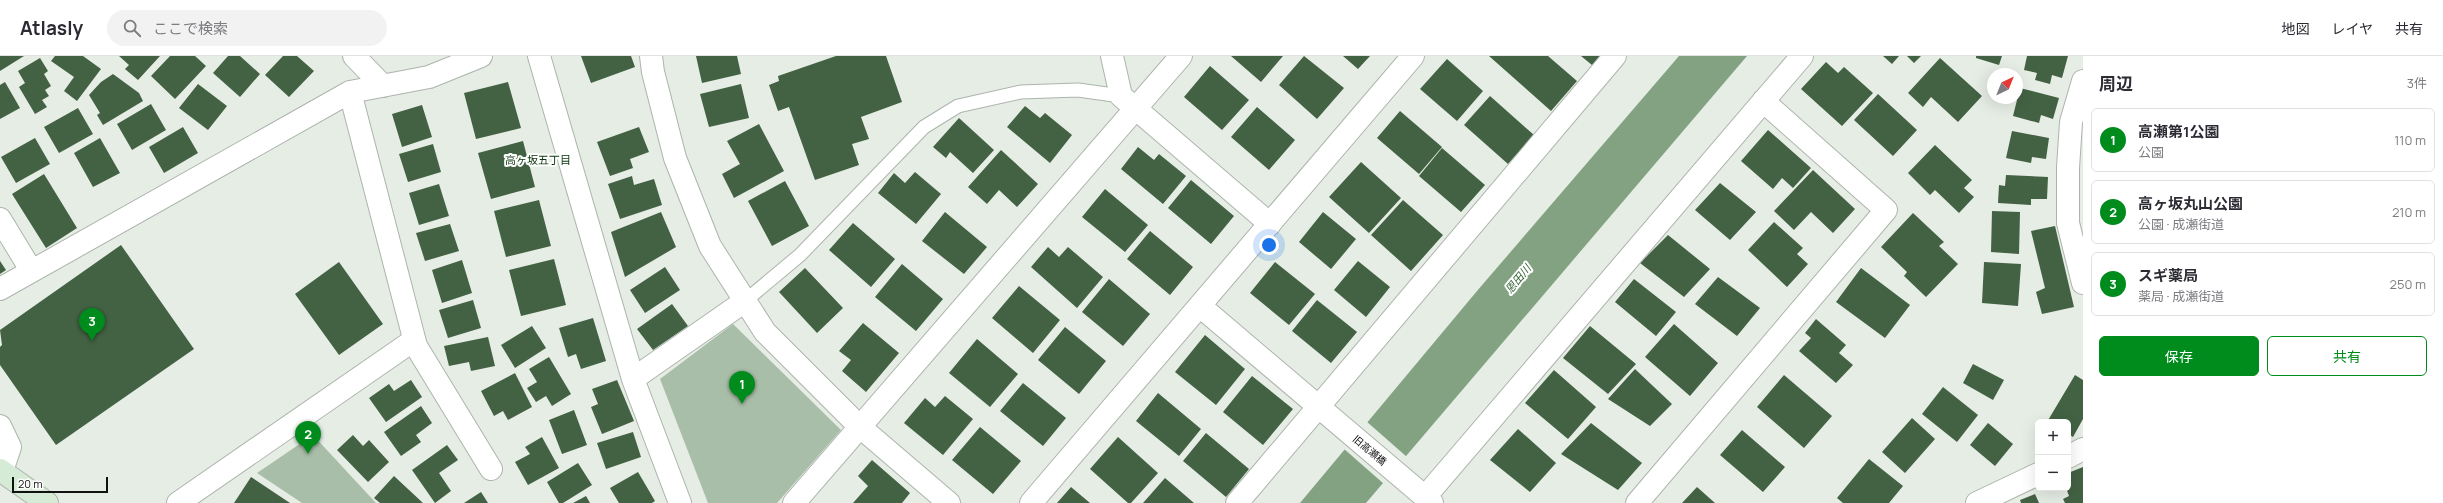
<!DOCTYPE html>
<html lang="ja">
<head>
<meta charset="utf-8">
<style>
  :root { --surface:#fff; --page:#f2f2f3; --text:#2b2b33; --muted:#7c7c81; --line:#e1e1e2; --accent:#008c1c }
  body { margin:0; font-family:Manrope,"Noto Sans JP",sans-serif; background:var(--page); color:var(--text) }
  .controls { position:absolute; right:12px; bottom:12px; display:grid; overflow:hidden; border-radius:6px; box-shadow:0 4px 16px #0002 }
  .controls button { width:36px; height:36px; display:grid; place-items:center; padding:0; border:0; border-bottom:1px solid var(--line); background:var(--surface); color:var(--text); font:20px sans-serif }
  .compass { position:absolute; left:1987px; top:12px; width:36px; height:36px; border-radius:50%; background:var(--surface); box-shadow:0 4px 16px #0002; rotate:43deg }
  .scale { position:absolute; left:12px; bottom:10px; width:96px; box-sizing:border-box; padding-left:4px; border:2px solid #0f120f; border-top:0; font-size:11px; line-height:14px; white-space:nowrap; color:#0f120f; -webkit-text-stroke:3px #fff; paint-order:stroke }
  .you { position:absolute; left:1269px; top:189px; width:14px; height:14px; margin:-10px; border:3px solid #fff; border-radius:50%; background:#1a73e8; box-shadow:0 0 0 6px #1a73e833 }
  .badge { display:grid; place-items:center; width:26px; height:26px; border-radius:50%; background:var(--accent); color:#fff; font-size:13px; font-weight:700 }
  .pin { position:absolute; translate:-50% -33px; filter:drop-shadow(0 1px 2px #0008) }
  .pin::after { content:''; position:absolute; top:21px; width:14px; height:12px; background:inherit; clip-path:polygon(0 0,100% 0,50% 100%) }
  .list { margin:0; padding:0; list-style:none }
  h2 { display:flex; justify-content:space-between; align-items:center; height:52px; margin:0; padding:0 16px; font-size:17px }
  h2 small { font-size:13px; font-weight:400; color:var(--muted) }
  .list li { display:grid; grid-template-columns:26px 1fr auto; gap:12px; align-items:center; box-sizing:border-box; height:64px; margin:0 8px 8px; padding:0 8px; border:1px solid var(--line); border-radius:6px }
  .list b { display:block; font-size:15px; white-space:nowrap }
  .list p { margin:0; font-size:13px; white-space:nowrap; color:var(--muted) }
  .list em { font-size:13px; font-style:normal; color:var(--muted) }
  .actions { display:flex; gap:8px; padding:12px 16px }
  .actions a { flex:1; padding:9px 0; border:1px solid var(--accent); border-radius:6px; text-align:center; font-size:14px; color:var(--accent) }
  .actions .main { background:var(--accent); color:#fff }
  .icon { flex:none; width:22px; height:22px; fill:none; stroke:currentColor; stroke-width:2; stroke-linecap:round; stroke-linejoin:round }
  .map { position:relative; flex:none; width:2083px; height:447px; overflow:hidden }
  header { display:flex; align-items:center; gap:24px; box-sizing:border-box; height:56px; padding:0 20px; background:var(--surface); border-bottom:1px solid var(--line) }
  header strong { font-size:19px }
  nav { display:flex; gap:22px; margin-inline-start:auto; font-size:14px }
  .search { width:280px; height:36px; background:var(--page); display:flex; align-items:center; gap:10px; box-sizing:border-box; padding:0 14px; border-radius:22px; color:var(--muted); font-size:15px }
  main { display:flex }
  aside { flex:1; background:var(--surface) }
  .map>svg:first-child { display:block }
  .green { fill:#a9bea8 }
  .water { fill:#82a281 }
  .pier { fill:#e5ede5 }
  .building { fill:#436143 }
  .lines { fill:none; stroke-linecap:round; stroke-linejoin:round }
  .service-casing { stroke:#acb4ac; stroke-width:15 }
  .minor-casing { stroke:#acb4ac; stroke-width:24 }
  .tertiary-casing { stroke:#acb4ac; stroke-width:24 }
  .secondary-casing { stroke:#acb4ac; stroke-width:24 }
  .service { stroke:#fff; stroke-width:13 }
  .minor { stroke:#fff; stroke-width:22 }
  .tertiary { stroke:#fff; stroke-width:22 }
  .secondary { stroke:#d5ebd5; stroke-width:22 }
  .labels { text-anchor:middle; stroke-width:4; stroke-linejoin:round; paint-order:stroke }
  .street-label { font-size:10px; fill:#0f120f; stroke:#fff }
  .neighbourhood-label { font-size:11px; fill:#0a340d; stroke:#fff }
  .water-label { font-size:11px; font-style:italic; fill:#356436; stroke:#fff }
</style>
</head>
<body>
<header>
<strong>Atlasly</strong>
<div class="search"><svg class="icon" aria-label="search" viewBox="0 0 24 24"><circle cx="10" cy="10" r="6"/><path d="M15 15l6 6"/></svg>ここで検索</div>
<nav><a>地図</a><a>レイヤ</a><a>共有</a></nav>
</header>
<main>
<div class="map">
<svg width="2083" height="447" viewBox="0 0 2083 447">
  <rect width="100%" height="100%" fill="#e5ede5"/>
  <path class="green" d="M733,268L841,374L777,447H708L660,323Z
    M313,379L376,447H302L257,417Z"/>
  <path class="water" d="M1679,0H1747L1366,447H1300L1477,235Z"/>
  <path class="pier" d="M1366,365L1407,401L1384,428L1343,392Z"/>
  <path class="building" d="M0,0H24L0,15Z
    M55,0H83L101,13L77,45L64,35L74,21L51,5Z
    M119,0H160L138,24L125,13L129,9Z
    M170,0H195L206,10L175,43L151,20Z
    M228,0H240L260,18L240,41L213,17Z
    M283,0H297L314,15L289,41L265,19Z
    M581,0H631L635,11L591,27Z
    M696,0H737L741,18L702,27Z
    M836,0H886L902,46L861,61L869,83L852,88L859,109L815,124L789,51L778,55L769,29L779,25L778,20Z
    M1231,0H1283L1261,26Z
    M1304,0L1344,32L1317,63L1279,29Z
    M1343,0H1370L1358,13Z
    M1489,0H1548L1577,25L1551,55Z
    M1581,0H1600L1592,9Z
    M1883,0H1899L1892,8Z
    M1907,0H1921L1914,7Z
    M1976,0H2002L1999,9L1976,2Z
    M2027,0H2068L2062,22L2052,19L2050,28L2035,24L2037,17L2024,14Z
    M40,2L48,15L44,18L51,30L45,34L49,40L42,44L47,51L35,58L19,31L25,27L18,15Z
    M1940,2L1982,40L1958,66L1931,41L1923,51L1908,37Z
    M1447,3L1483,35L1457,65L1420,33Z
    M1826,6L1838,17L1844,11L1873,37L1842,70L1801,33Z
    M1210,10L1249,44L1222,74L1184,41Z
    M113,18L139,37L143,45L103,69L97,59L100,57L89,39L101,26Z
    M5,26L20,52L0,63V29Z
    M508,26L521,72L476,83L464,37Z
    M198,28L227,50L208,74L179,52Z
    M741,28L749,62L709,71L700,38Z
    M2020,32L2059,42L2053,63L2041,59L2039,67L2013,60Z
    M1878,38L1917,74L1893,100L1854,64Z
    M1490,40L1534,79L1508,108L1464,69Z
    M151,48L166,74L132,94L117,68Z
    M422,49L432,81L402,91L392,58Z
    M1025,50L1040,62L1045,57L1072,79L1050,107L1007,71Z
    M1257,51L1295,84L1269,114L1231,81Z
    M78,52L93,78L59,97L44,71Z
    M1400,55L1442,91L1419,118L1377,82Z
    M959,62L994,94L973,117L950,96L946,102L933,91Z
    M759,68L784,115L734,142L722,118L740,108L727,85Z
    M183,71L198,97L164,117L149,91Z
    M639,71L649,96L630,103L633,112L610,120L597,86Z
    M1768,74L1811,112L1793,132L1782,122L1773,133L1741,105Z
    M2012,75L2049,82L2046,103L2032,101L2031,107L2006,102Z
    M35,82L50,108L16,127L1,101Z
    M100,82L120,117L93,131L74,97Z
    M523,85L535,131L491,143L478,97Z
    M433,88L441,116L408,126L399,98Z
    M1935,89L1972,124L1964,132L1974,141L1959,157L1935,134L1930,139L1908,117Z
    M1138,91L1154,104L1159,98L1186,120L1163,148L1121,113Z
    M1442,92L1485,129L1461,156L1419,120Z
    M1001,94L1038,128L1017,151L999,134L987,148L968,131Z
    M1361,106L1401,142L1369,177L1329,141Z
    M1813,114L1855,153L1833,177L1811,156L1794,174L1774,155Z
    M915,116L941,138L916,168L878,137L894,117L905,127Z
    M44,118L77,172L46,192L12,138Z
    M2006,119L2048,121L2047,143H2031V149L1998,147L1999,129L2005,130Z
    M632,120L634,129L654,123L662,149L620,163L608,128Z
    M1191,124L1234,160L1211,188L1168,152Z
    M785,125L809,170L772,190L748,145Z
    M1720,127L1756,156L1730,184L1695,154Z
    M439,128L449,160L419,169L409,137Z
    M1105,133L1148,169L1125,196L1082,161Z
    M539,144L551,190L506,201L494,155Z
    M1403,144L1443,179L1411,215L1371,179Z
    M1992,155L2020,156L2019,198L1991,196Z
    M661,156L676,191L625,221L611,176Z
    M945,156L987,191L964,218L922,185Z
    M1323,156L1356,183L1331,213L1299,186Z
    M1913,157L1944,186L1939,190L1958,208L1926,241L1904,220L1907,216L1881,191Z
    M1774,166L1803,192L1797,198L1808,208L1787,231L1748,194Z
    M853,167L895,203L871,231L829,194Z
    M450,168L459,195L425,205L416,177Z
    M2055,170L2074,251L2042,258L2036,236L2045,232L2031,175Z
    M1150,175L1193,211L1170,239L1127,203Z
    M1668,179L1710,213L1684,241L1640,207Z
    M121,189L194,293L56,389L0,309V291L2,289L0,274Z
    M1048,191L1059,201L1068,191L1103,221L1077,252L1031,211Z
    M554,203L566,249L521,260L509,214Z
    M462,204L472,237L442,247L432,214Z
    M0,205L6,214L0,218Z
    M1358,205L1390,231L1366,261L1334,234Z
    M339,206L383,268L339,299L295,238Z
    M1275,206L1315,238L1289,269L1250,237Z
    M1984,206L2021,208L2018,250L1982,247Z
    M902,208L943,243L916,275L875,241Z
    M665,211L680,234L645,257L630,234Z
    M805,212L843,252L817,277L779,236Z
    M1861,212L1910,249L1885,282L1836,246Z
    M1718,221L1760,252L1737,280L1695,248Z
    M1109,223L1150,258L1123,290L1082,256Z
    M1634,223L1676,256L1656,280L1615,246Z
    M1019,230L1060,264L1033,297L992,262Z
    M473,244L481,272L448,282L439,254Z
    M1317,244L1357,276L1331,307L1292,275Z
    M672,248L688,270L653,294L637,273Z
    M593,262L606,305L581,313L576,298L568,301L559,272Z
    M1816,263L1846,289L1839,297L1853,309L1836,327L1799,295L1811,282L1805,277Z
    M863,267L899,297L866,336L842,315L851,304L839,295Z
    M1674,268L1718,307L1690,340L1645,301Z
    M532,270L546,292L515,312L501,289Z
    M1590,270L1636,308L1608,338L1563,302Z
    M1065,271L1106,305L1079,338L1038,304Z
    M1205,279L1245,313L1216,349L1175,316Z
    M488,281L495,310L471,315L469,306L449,310L444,290Z
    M977,283L1018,318L990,351L949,317Z
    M549,301L571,338L552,350L546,340L536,346L527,332L537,326L529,313Z
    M1973,308L2004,324L1993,344L1963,327Z
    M1635,313L1672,348L1650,370L1608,343Z
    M1554,314L1596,351L1568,383L1525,347Z
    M515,317L532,351L508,364L503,355L494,360L481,335Z
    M1784,319L1832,360L1804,392L1757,351Z
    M2075,319L2083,324V363L2073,381L2068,378V366H2047Z
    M1252,320L1293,353L1263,389L1223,356Z
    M411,324L422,341L386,366L369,342L389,328L394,335Z
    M617,324L634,365L602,378L591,351L598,348L592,333Z
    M1023,327L1066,362L1043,390L1000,355Z
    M1943,331L1978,359L1957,386L1922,358Z
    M1158,337L1201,373L1179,400L1136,365Z
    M945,340L973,363L943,399L904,367L925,342L935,351Z
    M421,350L432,367L416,379L421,386L401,400L384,376Z
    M574,354L587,389L562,398L549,364Z
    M1912,362L1935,383L1905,417L1882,396Z
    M1591,367L1642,407L1618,434L1561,398Z
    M1988,367L2013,388L1995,410L1970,389Z
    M980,371L1021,405L993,438L952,404Z
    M1518,373L1556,407L1530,436L1490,404Z
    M1742,374L1785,411L1763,436L1720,399Z
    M633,376L641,401L606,413L597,387Z
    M1206,377L1249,413L1226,441L1183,405Z
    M353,379L363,390L369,384L389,406L368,426L337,394Z
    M542,381L559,412L528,429L515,406L530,398L525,391Z
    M1118,381L1158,417L1131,447H1128L1090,413Z
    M447,389L458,404L439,417L451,435L435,447L412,414Z
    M1869,403L1903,430L1889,447H1843L1837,442Z
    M872,404L910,437L902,447H853L868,430L858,420Z
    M578,407L592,429L563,447H559L547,426Z
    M2083,411V447H2065L2063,443L2069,440L2066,432H2068V417Z
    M638,416L655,445L652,447H619L610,432Z
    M394,420L423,447H380L374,442Z
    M251,421L290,447H234Z
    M1165,422L1194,447H1143Z
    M1071,431L1090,447H1057Z
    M1697,431L1715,447H1682Z
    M481,436L488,447H464Z
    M2035,438L2039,447H2021L2020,444Z
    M586,440L590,447H573Z"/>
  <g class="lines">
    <defs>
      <path id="service" d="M745,245L800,199L924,71L958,50L1021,36L1078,34L1121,40"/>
      <path id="minor" d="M354,0L383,30
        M539,0L633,323L680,447
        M651,0L653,16L675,102L710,190L765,276L859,370L949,447
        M1112,0L1121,40L1270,168
        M2083,25L2071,66L2068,112V167L2083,227
        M350,36L416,290L491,413
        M0,163L31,214
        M0,233L350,36L429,21L481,0
        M1200,250L1432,447
        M633,323L745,245
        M0,370L10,391L2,415
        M2068,401L2083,393
        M1425,441L1802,0
        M178,447L414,284
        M794,447L1181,0
        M1237,447L1615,0
        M1637,447L1886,154L1763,45
        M1977,447L2038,418"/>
      <path id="tertiary" d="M1031,447L1413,0"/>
      <path id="secondary" d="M0,414L47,447"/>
    </defs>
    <use href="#service" class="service-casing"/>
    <use href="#minor" class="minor-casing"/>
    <use href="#tertiary" class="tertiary-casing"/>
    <use href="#secondary" class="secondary-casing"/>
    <use href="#service" class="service"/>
    <use href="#minor" class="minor"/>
    <use href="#tertiary" class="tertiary"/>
    <use href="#secondary" class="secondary"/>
  </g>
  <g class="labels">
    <g class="street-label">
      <text transform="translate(1370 394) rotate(40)" y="4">旧高瀬橋</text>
    </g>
    <g class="neighbourhood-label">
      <text x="538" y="108">高ヶ坂五丁目</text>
    </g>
    <g class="water-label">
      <text transform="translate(1518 223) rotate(-50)" y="4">恩田川</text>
    </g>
  </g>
</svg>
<div class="controls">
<button>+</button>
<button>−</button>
</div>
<svg class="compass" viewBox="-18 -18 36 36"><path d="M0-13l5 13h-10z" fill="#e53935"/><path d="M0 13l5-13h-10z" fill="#7c7c81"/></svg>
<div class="scale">20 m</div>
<div class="you"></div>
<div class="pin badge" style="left:742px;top:348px">1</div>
<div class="pin badge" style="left:308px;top:398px">2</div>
<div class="pin badge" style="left:92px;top:285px">3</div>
</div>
<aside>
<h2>周辺<small>3件</small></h2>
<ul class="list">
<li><span class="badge">1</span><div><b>高瀬第1公園</b><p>公園</p></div><em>110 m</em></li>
<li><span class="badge">2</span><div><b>高ヶ坂丸山公園</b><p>公園 · 成瀬街道</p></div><em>210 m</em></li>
<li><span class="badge">3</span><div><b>スギ薬局</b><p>薬局 · 成瀬街道</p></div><em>250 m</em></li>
</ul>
<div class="actions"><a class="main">保存</a><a>共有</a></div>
</aside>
</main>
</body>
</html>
